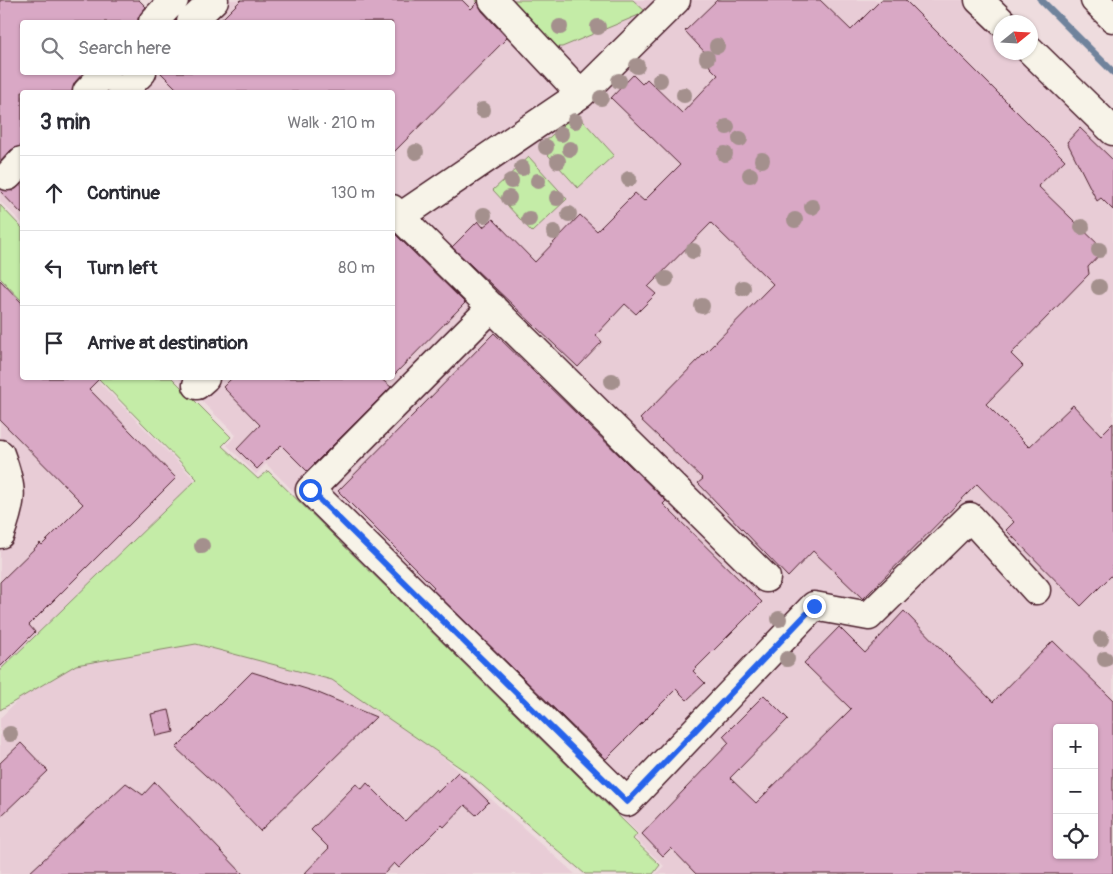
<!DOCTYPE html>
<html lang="en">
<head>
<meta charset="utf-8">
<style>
  :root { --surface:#fff; --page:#f7f7f7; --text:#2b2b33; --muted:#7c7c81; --line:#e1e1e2 }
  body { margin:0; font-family:Pangolin,sans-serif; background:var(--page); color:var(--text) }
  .controls { position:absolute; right:15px; bottom:15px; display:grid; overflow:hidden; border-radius:5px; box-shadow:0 1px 4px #0004 }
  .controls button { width:45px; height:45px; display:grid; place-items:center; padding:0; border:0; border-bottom:1px solid var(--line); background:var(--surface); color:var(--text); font:25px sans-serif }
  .compass { position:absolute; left:993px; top:15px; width:45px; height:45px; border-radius:50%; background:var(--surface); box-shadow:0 1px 4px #0004; rotate:72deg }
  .stop { position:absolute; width:15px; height:15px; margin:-11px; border:4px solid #2563eb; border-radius:50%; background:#fff }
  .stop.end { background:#2563eb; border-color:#fff; box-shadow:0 1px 5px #0008 }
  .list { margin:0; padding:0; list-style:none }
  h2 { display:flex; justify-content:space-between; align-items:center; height:65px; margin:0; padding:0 20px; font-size:21px }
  h2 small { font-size:16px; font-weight:400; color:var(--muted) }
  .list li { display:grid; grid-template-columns:32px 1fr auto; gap:15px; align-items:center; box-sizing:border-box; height:75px; padding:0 20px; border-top:1px solid var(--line) }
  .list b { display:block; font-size:19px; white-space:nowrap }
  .list em { font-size:16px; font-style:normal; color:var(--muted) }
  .icon { flex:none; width:28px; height:28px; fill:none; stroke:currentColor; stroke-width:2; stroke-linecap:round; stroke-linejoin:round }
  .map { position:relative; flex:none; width:1113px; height:874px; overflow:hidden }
  .search { position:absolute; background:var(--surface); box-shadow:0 1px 4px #0004; left:20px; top:20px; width:375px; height:55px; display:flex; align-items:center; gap:12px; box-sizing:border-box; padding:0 18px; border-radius:5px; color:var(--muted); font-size:19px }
  .panel { position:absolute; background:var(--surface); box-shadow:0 1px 4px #0004; left:20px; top:90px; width:375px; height:290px; border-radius:5px }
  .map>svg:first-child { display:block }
  .built { fill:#e8ccd6; fill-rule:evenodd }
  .green { fill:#c4eca7; stroke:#878669 }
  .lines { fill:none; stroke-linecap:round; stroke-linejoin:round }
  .stream { stroke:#6f839c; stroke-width:7 }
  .building { fill:#d9a8c5; stroke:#4a1f2b; fill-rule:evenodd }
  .minor-casing { stroke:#4a1f2b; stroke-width:31 }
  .highway-casing { stroke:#4a1f2b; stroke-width:31 }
  .minor { stroke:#f7f3e8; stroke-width:28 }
  .highway { stroke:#f7f3e8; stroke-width:28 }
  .tree { fill:#a4908d }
  .route { stroke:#2563eb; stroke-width:6 }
</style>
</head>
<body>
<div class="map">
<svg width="1113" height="874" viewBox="0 0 1113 874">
  <rect width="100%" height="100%" fill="#eedcde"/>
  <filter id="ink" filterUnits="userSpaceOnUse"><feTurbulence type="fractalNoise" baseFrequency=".02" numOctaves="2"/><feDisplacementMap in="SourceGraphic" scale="10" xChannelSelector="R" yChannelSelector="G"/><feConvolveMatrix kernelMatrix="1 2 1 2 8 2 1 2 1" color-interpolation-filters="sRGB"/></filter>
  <g filter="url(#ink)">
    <path class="built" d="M185,0H963L1000,37V52L1016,53L1113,149V874H656L664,866L635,838L639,834L266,464L256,474L227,445L236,435L178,378H392V92H93L112,73L392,72V22H163ZM1057,728H1094V855H1057Z
      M22,164V223L0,201V187Z
      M0,279L22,302V378H95L203,488L0,685Z
      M203,635L339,671L462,773L575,874H0V718L32,686L83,656Z"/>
    <path class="green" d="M475,0H633L646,12L562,47H528Z
      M576,113L614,155L578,188L540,146Z
      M529,157L567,199L532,232L493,190Z
      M0,205L22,228V301L0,278Z
      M98,378H172L231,437L222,446L258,479L268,471L637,834L633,839L660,865L653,874H585L468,773L332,680L196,644L76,665L0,710V670L197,479Z"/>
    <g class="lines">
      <path class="stream" d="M1041,0L1113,72"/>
    </g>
    <path class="building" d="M0,0H139L146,7L138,18V22H22V72H84L75,82L72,92H22V146L11,150L0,162Z
      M241,0H462L471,9L478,2L482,11L507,38L392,154V92H180L160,72H392V22H219Z
      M717,0H820L851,30L881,0H905L1065,160L1038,186L1104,250L1088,267L1089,274L1011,354L1023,366L986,404L1029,447L1073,405L1101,435L1113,423V574L1081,606L1006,530L1014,522L977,484L863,599L813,551L788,577L698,483L703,479L640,419L773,284L711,223L648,287L656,294L636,314L625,304L596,335L602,342L578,367L452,247L478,221L483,227L493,219L535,262L580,215L597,231L635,193L644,201L680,165L611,98L633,75L642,84L647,79L682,113L718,75L710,67L709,64L712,60L685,31Z
      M1080,128L1113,160V210L1101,198L1097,201L1067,142Z
      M22,183V214L0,191V189L13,191Z
      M392,231L465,303L392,377Z
      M0,280L22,303V378H100L89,389L176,478L29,625L35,632L0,667V582L40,543L42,545L83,504L0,420Z
      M494,333L666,501L663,504L762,602L693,671L705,683L687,700L676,689L606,759L432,589L434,587L338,491Z
      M232,378H380L391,387L307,471L281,445L257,469L237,449L260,425L223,387Z
      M904,611L993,702L1053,641L1113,700V874H696L671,848L663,856L642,834L729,743L723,736L764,695L788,719L730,778L756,803L851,709L804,663L839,627L865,653ZM1057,728H1094V855H1057Z
      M252,672L316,692L376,717L260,831L219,788L176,748Z
      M169,710L174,732L156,736L151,714Z
      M21,743L48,771L0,817V763Z
      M458,772L489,802L476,815L465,805L444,827L442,825L399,868L394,863L384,874H304L329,848L311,830L356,784L362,789L367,783L405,821L436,789L438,792Z
      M155,782L243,874H28L126,783L143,795Z"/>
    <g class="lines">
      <defs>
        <path id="minor" d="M493,0L581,94
          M979,0L1002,22
          M153,22L174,0
          M191,22L214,0
          M1030,50L1113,131
          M87,92L106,72
          M122,92L142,72
          M8,176L22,161
          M392,209L766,578
          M400,217L581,94L676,0
          M492,307L310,490L627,802L814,606L869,616L970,517L1036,590
          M197,385L205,378
          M0,454C13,489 13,499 0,534"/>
        <path id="highway" d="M1095,0L1113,18"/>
      </defs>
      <use href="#minor" class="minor-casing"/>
      <use href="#highway" class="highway-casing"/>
      <use href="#minor" class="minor"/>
      <use href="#highway" class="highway"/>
    </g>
    <g class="tree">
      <circle cx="560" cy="27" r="8"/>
      <circle cx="598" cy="27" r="8"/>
      <circle cx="717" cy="46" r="8"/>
      <circle cx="707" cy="58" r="8"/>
      <circle cx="637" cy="66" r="8"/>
      <circle cx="660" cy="80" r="8"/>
      <circle cx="619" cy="81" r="8"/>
      <circle cx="684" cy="95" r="8"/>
      <circle cx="601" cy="98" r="8"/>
      <circle cx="483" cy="110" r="8"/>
      <circle cx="575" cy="121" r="8"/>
      <circle cx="727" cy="127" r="8"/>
      <circle cx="561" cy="134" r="8"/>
      <circle cx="740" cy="139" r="8"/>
      <circle cx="546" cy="147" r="8"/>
      <circle cx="570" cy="149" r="8"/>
      <circle cx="416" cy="152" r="8"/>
      <circle cx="725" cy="154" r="8"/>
      <circle cx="762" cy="160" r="8"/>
      <circle cx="558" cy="161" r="8"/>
      <circle cx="522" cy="168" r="8"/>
      <circle cx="750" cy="175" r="8"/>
      <circle cx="629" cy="179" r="8"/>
      <circle cx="511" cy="181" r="8"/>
      <circle cx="538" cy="181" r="8"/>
      <circle cx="509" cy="198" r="8"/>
      <circle cx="557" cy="198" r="8"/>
      <circle cx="812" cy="207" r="8"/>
      <circle cx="569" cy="214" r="8"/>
      <circle cx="484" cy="215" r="8"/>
      <circle cx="529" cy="219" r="8"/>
      <circle cx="795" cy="220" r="8"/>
      <circle cx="1082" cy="227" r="8"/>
      <circle cx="554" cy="232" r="8"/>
      <circle cx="1099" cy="250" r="8"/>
      <circle cx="693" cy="251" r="8"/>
      <circle cx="666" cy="279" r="8"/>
      <circle cx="1099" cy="287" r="8"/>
      <circle cx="743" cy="288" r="8"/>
      <circle cx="702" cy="306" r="8"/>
      <circle cx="612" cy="381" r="8"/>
      <circle cx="202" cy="546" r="8"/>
      <circle cx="779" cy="619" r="8"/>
      <circle cx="1101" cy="639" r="8"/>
      <circle cx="787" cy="659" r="8"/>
      <circle cx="1105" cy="659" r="8"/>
      <circle cx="10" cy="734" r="8"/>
    </g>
  </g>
  <g class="lines" filter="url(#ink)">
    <path class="route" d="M310,490L627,802L814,606"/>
  </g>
</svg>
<div class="controls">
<button>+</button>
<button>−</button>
<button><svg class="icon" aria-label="locate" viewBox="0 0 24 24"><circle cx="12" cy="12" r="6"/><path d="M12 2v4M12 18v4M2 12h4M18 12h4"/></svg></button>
</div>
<svg class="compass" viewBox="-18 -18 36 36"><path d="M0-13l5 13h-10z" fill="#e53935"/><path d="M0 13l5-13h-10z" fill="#7c7c81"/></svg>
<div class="stop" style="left:310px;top:490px"></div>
<div class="stop end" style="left:814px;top:606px"></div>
<div class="search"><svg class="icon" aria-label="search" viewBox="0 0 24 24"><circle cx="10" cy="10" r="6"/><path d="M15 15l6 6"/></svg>Search here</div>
<section class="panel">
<h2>3 min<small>Walk · 210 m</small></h2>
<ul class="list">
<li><svg class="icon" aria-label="ahead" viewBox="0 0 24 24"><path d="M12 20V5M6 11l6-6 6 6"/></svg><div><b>Continue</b></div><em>130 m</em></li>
<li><svg class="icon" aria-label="left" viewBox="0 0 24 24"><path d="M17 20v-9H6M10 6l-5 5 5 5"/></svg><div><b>Turn left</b></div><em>80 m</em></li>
<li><svg class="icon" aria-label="arrive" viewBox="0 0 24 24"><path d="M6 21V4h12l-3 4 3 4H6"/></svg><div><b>Arrive at destination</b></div></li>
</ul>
</section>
</div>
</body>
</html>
